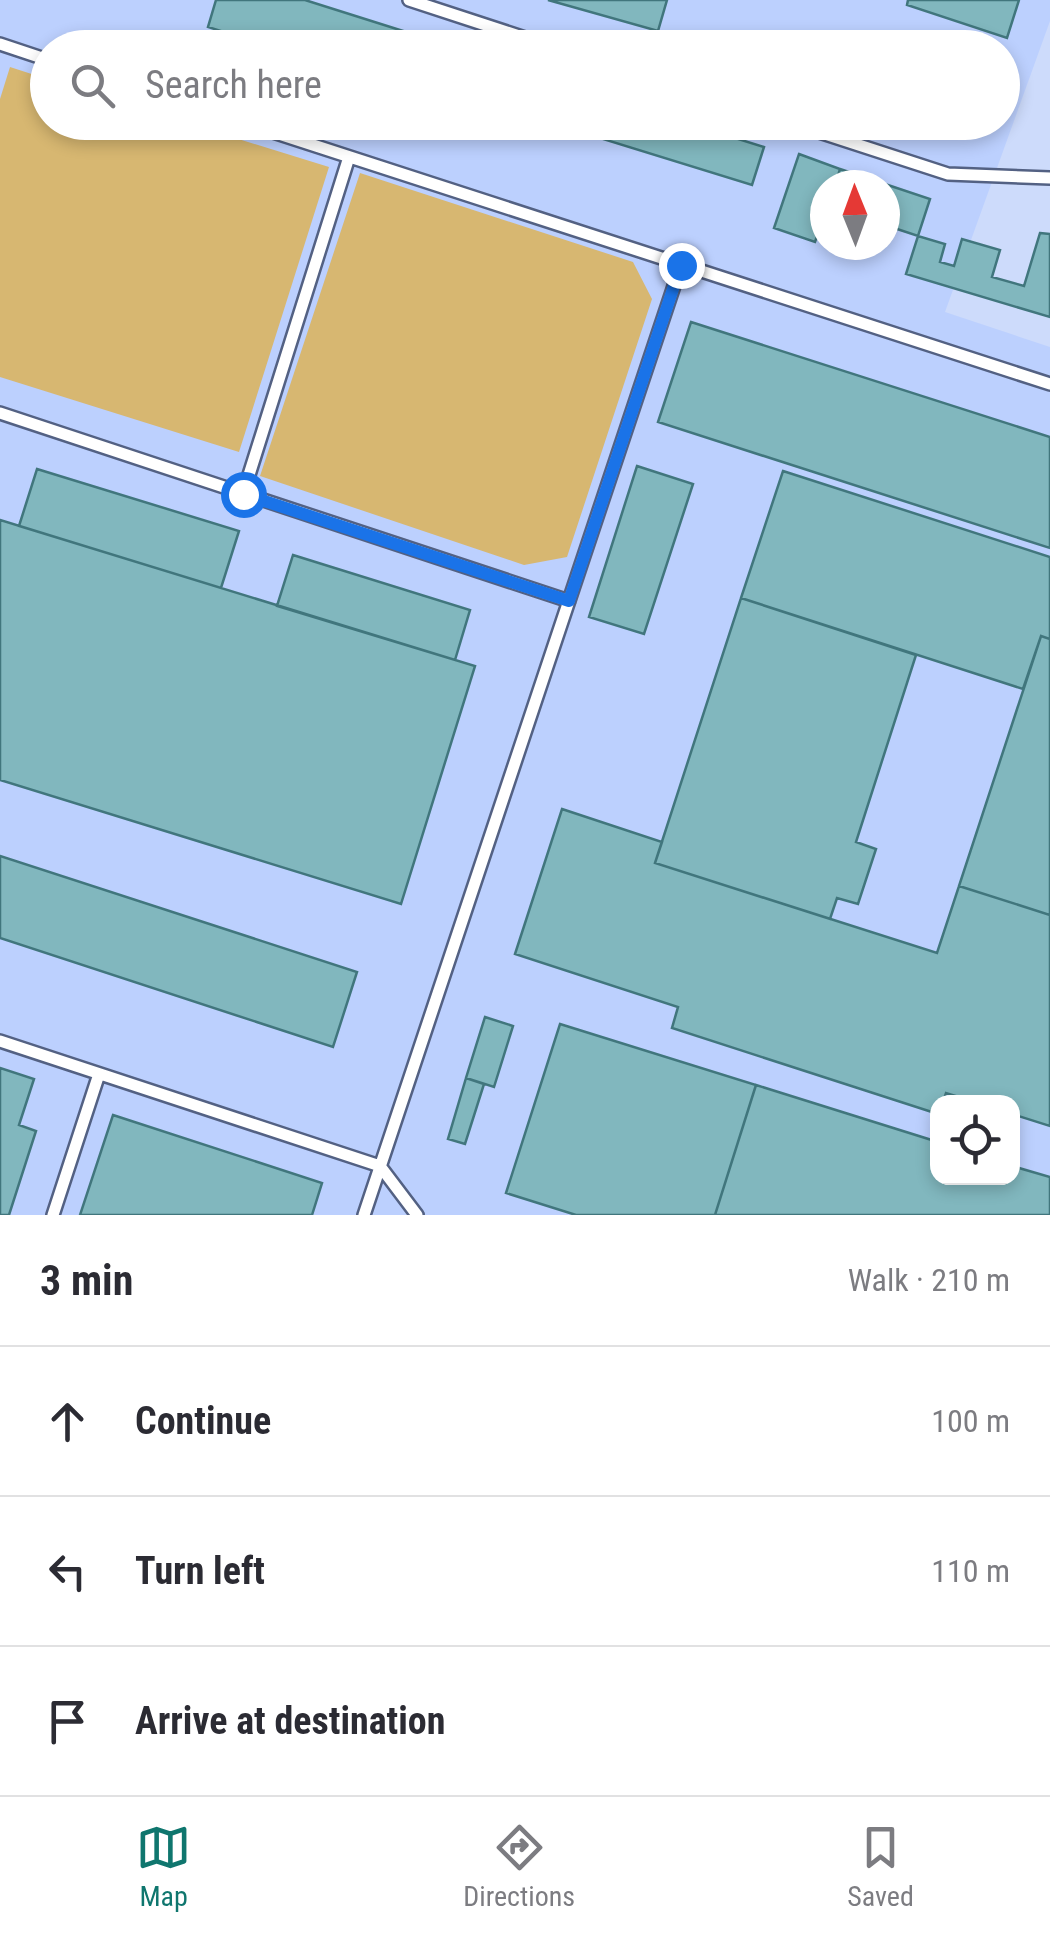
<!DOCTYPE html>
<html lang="en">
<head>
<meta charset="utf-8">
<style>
  :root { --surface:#fff; --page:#f7f7f7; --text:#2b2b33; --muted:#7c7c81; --line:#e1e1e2; --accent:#0f766e }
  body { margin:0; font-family:"Roboto Condensed",sans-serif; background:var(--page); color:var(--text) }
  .controls { position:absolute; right:30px; bottom:30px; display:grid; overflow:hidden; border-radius:20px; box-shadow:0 5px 15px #0003 }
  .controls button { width:90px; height:90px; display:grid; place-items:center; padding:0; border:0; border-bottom:2px solid var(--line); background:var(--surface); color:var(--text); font:50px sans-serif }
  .compass { position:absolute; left:810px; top:170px; width:90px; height:90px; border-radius:50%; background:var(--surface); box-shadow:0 5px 15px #0003; rotate:359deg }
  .stop { position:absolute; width:30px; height:30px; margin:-22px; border:8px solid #1a73e8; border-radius:50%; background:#fff }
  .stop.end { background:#1a73e8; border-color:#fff; box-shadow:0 2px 10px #0008 }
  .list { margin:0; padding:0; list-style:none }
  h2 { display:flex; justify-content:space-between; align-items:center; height:130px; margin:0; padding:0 40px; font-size:42px }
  h2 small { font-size:32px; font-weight:400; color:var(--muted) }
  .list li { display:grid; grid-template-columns:65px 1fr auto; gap:30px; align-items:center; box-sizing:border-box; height:150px; padding:0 40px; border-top:2px solid var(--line) }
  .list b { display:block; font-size:38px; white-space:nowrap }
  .list em { font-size:32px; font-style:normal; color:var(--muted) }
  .icon { flex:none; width:55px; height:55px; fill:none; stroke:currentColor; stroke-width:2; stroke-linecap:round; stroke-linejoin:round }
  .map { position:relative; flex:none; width:1050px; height:1215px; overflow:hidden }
  .search { position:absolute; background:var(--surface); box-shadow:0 5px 15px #0003; left:30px; right:30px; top:30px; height:110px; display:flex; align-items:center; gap:25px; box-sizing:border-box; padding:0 35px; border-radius:55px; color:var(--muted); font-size:38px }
  .sheet { height:580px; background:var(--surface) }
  nav { display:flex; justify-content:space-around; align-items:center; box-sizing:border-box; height:140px; border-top:2px solid var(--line); background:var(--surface); font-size:28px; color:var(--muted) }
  nav a { display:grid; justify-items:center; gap:5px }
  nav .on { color:var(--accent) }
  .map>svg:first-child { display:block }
  .built { fill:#bcd0fe; fill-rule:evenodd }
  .green { fill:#d7b771 }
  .building { fill:#81b7be; stroke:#41767d; stroke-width:2.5 }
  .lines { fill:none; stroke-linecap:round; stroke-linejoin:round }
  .lane-casing { stroke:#536183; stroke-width:16 }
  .lane { stroke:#fff; stroke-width:11 }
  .route { stroke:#1a73e8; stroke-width:12 }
</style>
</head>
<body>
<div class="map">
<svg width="1050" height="1215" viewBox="0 0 1050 1215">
  <rect width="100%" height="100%" fill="#cddbfb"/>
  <path class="built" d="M0,0H1050V21L945,312L1050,347V1215H0ZM48,48H1002V122H48ZM825,185H885V245H825ZM938,1102H1012V1178H938Z"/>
  <path class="green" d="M10,67L47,79L48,122L187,123L329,167L239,452L0,377V99Z
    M360,173L633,262L652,299L567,557L524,565L260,476Z"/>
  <path class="building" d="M216,0H305L457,48H274L208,27Z
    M548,0H667L658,31Z
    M908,0H1019L1007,38L907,5Z
    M565,122H684L764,147L752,185L564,127Z
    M799,154L840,169L835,185H825V214L815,242L774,228Z
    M840,169L930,199L918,236L885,225V185H835Z
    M1040,233L1050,234V317L906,274L918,236L945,244L940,262L954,266L962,239L1000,250L992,277L1024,286Z
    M691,322L1050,437V548L658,422Z
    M637,466L693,484L644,634L589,617Z
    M37,469L239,531L221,588L19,526Z
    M783,471L1050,557V639L1041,636L1023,689L741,598Z
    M0,520L475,666L401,904L0,780Z
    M293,555L470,610L455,660L277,606Z
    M741,598L916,655L856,842L876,849L858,904L837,898L830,919L655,863Z
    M1041,636L1050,639V915L959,886Z
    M562,809L662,842L655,863L937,953L959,886L1050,915V1126L1012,1114V1102H975L946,1093L943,1102H938V1114L672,1028L678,1007L515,954Z
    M0,856L357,972L333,1047L0,938Z
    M485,1017L513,1026L494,1087L466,1078Z
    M560,1024L756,1085L715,1215H576L506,1193Z
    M0,1068L34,1079L19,1125L36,1131L9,1215H0Z
    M466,1078L484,1084L465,1144L448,1139Z
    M756,1085L938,1142V1178H1012V1166L1050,1177V1215H715Z
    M113,1115L322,1183L312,1215H80Z"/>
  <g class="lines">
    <defs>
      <path id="lane" d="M409,0L556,48
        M0,44L48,60
        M242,122L1050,384
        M788,122L948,174L1050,178
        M0,413L569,601
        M243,494L349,157
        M0,1041L380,1166L417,1215
        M53,1215L99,1074
        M364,1215L681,265"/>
    </defs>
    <use href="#lane" class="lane-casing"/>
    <use href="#lane" class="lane"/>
  </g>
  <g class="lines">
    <path class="route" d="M243,494L569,601L681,265"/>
  </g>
</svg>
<div class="controls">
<button><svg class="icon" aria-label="locate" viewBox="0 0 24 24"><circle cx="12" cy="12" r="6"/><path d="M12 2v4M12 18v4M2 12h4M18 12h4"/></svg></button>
</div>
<svg class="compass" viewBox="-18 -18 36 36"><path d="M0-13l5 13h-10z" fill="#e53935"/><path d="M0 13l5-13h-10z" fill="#7c7c81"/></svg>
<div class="stop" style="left:243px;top:494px"></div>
<div class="stop end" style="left:681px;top:265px"></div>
<div class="search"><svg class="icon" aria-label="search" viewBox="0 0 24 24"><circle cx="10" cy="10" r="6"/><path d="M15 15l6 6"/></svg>Search here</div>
</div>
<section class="sheet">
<h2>3 min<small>Walk · 210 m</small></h2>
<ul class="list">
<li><svg class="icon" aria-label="ahead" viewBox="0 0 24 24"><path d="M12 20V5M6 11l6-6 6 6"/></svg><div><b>Continue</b></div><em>100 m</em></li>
<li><svg class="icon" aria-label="left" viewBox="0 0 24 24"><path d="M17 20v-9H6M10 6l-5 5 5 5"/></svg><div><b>Turn left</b></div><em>110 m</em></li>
<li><svg class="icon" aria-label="arrive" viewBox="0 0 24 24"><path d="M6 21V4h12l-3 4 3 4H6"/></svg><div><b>Arrive at destination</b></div></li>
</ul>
</section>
<nav>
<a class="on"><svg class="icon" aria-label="map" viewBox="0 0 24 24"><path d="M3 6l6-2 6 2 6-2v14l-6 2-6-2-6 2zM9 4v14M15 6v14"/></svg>Map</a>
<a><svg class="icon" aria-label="directions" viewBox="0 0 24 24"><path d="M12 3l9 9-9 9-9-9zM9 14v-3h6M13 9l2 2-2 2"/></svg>Directions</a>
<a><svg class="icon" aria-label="saved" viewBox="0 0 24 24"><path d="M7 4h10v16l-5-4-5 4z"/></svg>Saved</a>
</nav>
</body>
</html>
